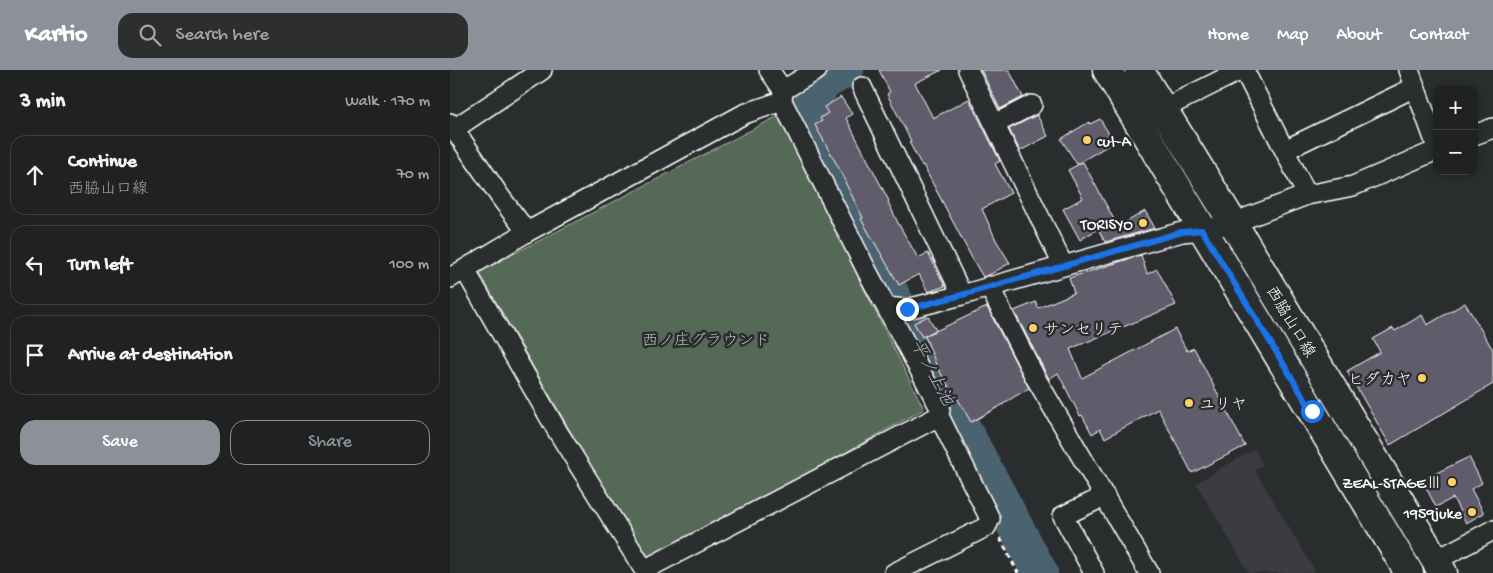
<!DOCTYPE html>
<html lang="en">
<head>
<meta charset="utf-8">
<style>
  :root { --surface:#202222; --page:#2d2f2f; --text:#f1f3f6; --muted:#a2a4a5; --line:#3d3f40; --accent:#8c9099 }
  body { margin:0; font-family:"Gochi Hand","Klee One",sans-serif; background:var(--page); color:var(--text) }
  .controls { position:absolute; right:15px; top:15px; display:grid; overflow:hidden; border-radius:10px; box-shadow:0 2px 8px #0003 }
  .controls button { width:45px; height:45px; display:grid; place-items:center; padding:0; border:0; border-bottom:1px solid var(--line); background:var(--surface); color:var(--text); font:25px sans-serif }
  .stop { position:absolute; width:15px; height:15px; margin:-11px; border:4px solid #1a73e8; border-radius:50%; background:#fff }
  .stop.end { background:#1a73e8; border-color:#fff; box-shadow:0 1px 5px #0008 }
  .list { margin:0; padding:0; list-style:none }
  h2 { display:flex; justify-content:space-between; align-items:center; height:65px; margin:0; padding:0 20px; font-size:21px }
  h2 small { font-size:16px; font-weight:400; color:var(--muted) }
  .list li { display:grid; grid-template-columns:32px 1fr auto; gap:15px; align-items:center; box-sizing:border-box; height:80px; margin:0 10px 10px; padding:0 10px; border:1px solid var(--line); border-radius:15px }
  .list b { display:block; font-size:19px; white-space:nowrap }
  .list p { margin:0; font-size:16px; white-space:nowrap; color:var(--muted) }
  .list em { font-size:16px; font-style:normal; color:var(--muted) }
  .actions { display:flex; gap:10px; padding:15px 20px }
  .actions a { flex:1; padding:11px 0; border:1px solid var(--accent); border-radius:15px; text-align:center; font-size:18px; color:var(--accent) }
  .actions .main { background:var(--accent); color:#fff }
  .icon { flex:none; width:28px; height:28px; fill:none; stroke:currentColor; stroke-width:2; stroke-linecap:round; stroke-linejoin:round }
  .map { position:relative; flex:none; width:1043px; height:503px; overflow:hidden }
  header { display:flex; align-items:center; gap:30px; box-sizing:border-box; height:70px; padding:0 25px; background:var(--accent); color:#fff }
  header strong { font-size:24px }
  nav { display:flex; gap:28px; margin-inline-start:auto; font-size:18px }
  .search { width:350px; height:45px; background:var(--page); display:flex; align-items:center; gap:12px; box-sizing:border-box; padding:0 18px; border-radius:15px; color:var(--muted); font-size:19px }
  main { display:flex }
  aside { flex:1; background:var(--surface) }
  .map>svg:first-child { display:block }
  .built { fill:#3a3b41 }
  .green { fill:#546a56; stroke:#aab4aa }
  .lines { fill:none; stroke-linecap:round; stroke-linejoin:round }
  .river { stroke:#4c6370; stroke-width:36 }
  .building { fill:#605b6c; stroke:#fff }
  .street-casing { stroke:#fff; stroke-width:22 }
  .secondary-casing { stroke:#fff; stroke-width:31 }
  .path { stroke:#fff; stroke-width:3; stroke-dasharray:5 4; stroke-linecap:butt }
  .street { stroke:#2a2d2e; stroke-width:19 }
  .secondary { stroke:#2a2d2e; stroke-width:28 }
  .route { stroke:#1a73e8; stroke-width:6 }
  .poi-dot { fill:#ffd166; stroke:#2a2d2e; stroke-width:2 }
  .labels { text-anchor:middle; stroke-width:5; stroke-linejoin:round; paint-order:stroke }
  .poi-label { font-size:16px; fill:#fff; stroke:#2a2d2e; text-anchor:end }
  .street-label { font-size:16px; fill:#fff; stroke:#2a2d2e }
  .park-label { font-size:16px; fill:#b2bcb3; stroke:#2a2d2e }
  .water-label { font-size:18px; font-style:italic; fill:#aeb9bf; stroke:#2a2d2e }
</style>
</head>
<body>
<header>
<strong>Kartio</strong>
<div class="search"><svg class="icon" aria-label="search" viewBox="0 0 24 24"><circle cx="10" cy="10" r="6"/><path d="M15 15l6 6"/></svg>Search here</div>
<nav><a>Home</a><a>Map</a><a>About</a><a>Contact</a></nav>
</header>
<main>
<aside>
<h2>3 min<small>Walk · 170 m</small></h2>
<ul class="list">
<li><svg class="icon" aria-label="ahead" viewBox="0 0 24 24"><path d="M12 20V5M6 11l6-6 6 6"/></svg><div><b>Continue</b><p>西脇山口線</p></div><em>70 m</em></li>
<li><svg class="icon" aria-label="left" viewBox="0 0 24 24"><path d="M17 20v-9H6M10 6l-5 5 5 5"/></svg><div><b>Turn left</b></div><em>100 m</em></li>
<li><svg class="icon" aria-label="arrive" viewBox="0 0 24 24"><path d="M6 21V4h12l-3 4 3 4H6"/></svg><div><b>Arrive at destination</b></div></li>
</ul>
<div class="actions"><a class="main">Save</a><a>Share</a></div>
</aside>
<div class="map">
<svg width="1043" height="503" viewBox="0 0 1043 503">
  <rect width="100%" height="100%" fill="#2a2d2e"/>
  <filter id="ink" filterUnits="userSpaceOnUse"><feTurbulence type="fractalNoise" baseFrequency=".02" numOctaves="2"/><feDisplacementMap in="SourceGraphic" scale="10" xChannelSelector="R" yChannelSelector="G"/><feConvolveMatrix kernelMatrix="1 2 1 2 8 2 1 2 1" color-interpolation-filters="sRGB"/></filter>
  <g filter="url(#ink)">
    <path class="built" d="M804,379L813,395L805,400L865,501L862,503H799L746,413Z"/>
    <path class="green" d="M328,46L474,339L196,493L29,202Z"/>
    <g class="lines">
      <path class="river" d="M396,0L374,12L366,24L360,34L359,55L442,225L590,503"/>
    </g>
    <path class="building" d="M429,0H492L465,13L483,48L519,29L550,91L545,94L561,123L532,139L546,170L560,193L539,205L533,207L523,190L473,95L472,96L459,72L461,71L437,24L440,22Z
      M531,0H559L573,27L550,39Z
      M391,27L402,44L396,48L439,131L438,132L448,153L468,188L478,183L495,216L478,222L469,204L449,215L411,149L413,148L395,112L396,111L365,55L372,51L370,48L378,43L374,37Z
      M587,45L598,66L570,81L559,59Z
      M650,49L664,72L627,94L611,69L639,52L640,54Z
      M633,92L668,157L695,141L705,158L655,172L648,159L630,170L613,139L633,128L618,100Z
      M691,185L697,204L707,199L726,235L620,279L632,308L725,259L737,281L744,278L795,376L742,403L708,339L655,368L650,359L642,364L632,345L630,346L608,303L599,309L564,241L586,232L588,238L624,223L619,208Z
      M1015,233L1043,280V314L940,375L897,301L930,282L923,269L943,258L945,261L972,245L977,255Z
      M537,237L579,318L554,333V334L521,352L505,324L504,325L487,297L475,266Z
      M478,246L486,260L472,267L464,253Z
      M1019,387L1032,413L1021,419L1034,443L1016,453L1003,428L986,437L972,410Z"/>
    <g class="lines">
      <defs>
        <path id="street" d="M319,0L333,20L332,31L417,201L490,338L489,346L540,449L536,457L444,503
          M518,0L613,195
          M794,0L857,125L903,116L987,80
          M959,0L987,77
          M412,17L512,225
          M333,20L367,0
          M713,39L791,0
          M0,53L51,128L77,162
          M545,54L582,35
          M4,59L92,0
          M1024,65L1043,58
          M835,80L965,17
          M15,200L108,362L196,503
          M0,208L77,162L294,44L332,31
          M539,216L585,307L699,503
          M436,237L457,239L512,225L732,162L753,160L783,153L857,125
          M985,491L1043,460
          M194,500L489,346
          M644,503L613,446L655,426"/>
        <path id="secondary" d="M657,0L959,503
          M689,0L783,153L993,503"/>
      </defs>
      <use href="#street" class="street-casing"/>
      <use href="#secondary" class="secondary-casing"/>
      <path class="path" d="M550,468L568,503"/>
      <use href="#street" class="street"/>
      <use href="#secondary" class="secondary"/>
    </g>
  </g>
  <g class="lines" filter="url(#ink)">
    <path class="route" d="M457,239L512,225L732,162L752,160L862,341"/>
  </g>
  <g class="poi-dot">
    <circle cx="637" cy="70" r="5"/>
    <circle cx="693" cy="153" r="5"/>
    <circle cx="583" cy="258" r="5"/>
    <circle cx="972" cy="308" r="5"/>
    <circle cx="739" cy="333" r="5"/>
    <circle cx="1002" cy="412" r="5"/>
    <circle cx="1022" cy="442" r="5"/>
  </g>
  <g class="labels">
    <g class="poi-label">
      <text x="647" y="76" text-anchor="start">cut-A</text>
      <text x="683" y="159">TORISYO</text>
      <text x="593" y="264" text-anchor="start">サンセリテ</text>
      <text x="962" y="314">ヒダカヤ</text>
      <text x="749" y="339" text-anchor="start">ユリヤ</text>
      <text x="992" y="418">ZEAL-STAGEⅢ</text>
      <text x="1012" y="448">1959juke</text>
    </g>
    <g class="street-label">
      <text transform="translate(842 251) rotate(59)" y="6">西脇山口線</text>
    </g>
    <g class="park-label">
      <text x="256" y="275">西ノ庄グラウンド</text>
    </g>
    <g class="water-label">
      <text transform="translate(483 302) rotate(62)" y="6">平ノ上池</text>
    </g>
  </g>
</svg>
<div class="controls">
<button>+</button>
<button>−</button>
</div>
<div class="stop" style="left:862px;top:341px"></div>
<div class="stop end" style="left:457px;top:239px"></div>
</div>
</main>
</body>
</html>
